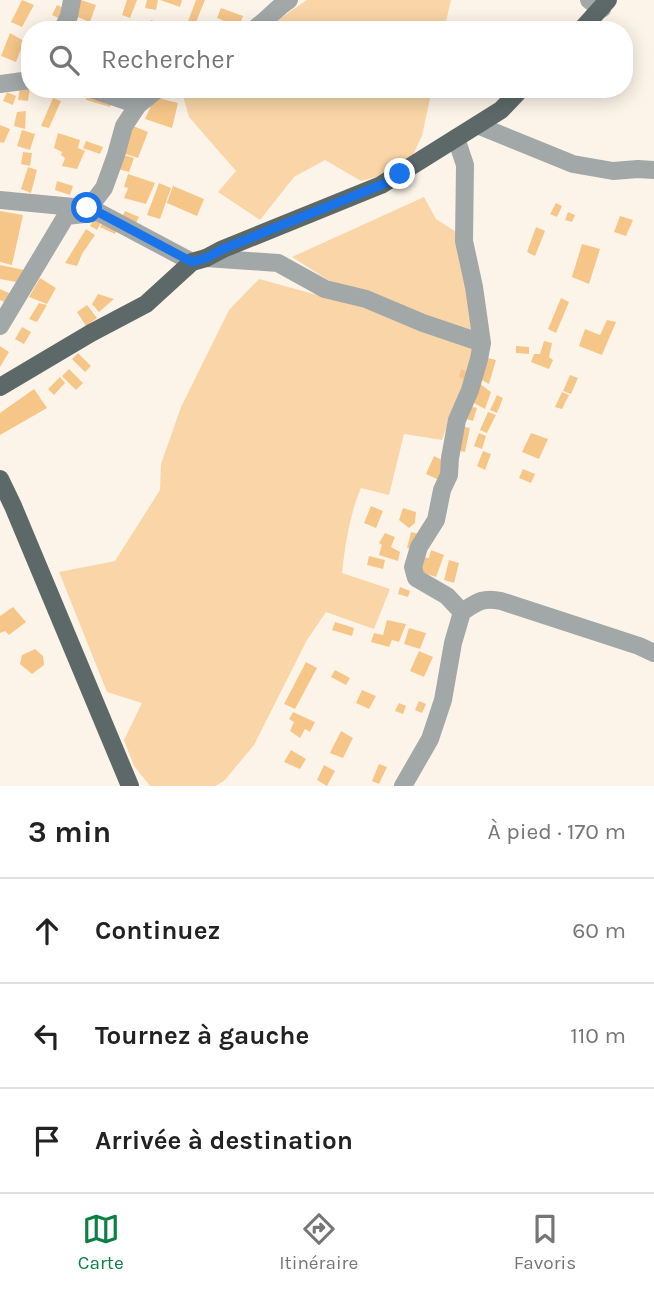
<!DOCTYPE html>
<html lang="fr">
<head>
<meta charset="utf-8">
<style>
  :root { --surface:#fff; --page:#f6f6f6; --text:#222; --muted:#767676; --line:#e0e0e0; --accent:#0b8043 }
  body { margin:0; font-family:Karla,sans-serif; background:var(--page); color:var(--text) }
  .stop { position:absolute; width:21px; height:21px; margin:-16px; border:5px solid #1a73e8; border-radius:50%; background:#fff }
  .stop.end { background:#1a73e8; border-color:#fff; box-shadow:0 2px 7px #0008 }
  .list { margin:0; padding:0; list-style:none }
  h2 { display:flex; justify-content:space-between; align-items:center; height:91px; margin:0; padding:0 28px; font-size:30px }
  h2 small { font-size:23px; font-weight:400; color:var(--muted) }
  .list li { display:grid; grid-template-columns:46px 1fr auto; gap:21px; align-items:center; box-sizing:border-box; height:105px; padding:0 28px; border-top:2px solid var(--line) }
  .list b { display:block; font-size:26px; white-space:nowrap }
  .list em { font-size:23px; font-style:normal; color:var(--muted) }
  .icon { flex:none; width:38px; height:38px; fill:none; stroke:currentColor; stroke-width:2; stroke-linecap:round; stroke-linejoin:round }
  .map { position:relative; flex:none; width:654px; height:786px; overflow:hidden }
  .search { position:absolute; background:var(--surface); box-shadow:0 4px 18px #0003; left:21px; right:21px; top:21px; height:77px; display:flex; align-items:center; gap:18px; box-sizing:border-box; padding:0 24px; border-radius:28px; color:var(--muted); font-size:26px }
  .sheet { height:406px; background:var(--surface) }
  nav { display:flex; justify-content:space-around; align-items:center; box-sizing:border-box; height:98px; border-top:2px solid var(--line); background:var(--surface); font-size:19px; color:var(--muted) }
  nav a { display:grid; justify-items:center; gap:4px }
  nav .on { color:var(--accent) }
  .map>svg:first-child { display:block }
  .green { fill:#f9d5a7 }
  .building { fill:#f6c689 }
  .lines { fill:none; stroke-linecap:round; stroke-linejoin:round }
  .minor { stroke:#a2a8a8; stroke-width:18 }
  .major { stroke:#5d6969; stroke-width:18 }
  .route { stroke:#1a73e8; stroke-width:9 }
</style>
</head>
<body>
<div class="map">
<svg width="654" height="786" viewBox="0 0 654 786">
  <rect width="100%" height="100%" fill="#fdf4e9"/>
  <path class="green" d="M307,0H451L444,30H263Z
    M181,89H432L422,136L406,169L361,181L325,160L294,177L260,220L218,192L236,171L189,117Z
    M424,197L436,219L461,235L473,332L328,280L292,257Z
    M259,279L372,310L476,348L442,440L404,434L389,495L361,488C350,513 345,546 342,573L390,589L374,629L326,612L307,640L254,745L224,781L215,786H150L134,766L124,740L142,703L107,692L59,572L115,561L160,490L161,464L181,407L229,310Z"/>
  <path class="building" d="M22,0L34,5L22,27L11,22Z
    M81,0L96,5L90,22L75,16Z
    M127,0H137L130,18L122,15Z
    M147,0H158L156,10L145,8Z
    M160,0H182L180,7Z
    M196,0H205L194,27L187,24Z
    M57,5L68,10L63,20L52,15Z
    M221,8L243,16L239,27L217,18Z
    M151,20L169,26L167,30H157L149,27Z
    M88,24L104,30H86Z
    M10,33L24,41L16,62L1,56Z
    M20,86L30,87L28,101L18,100Z
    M53,89H65L63,98L51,94Z
    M88,91L112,101L110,107L86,100Z
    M7,92L16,96L13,105L3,101Z
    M155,97L178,103L172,128L145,119Z
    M53,98L61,101L49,128L41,126Z
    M26,111L25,129L14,126L17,112Z
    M0,125L10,129L4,143L0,142Z
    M133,126L148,132L138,158L122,153Z
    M22,130L35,134L30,150L17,146Z
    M58,133L80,140L78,148L85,151L77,169L62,166L65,158L61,155L62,152L54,148Z
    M86,141L103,147L100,154L83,148Z
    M23,152L32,153L30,166L21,164Z
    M124,155L134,158L129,172L118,169Z
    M28,167L37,170L31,193L21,189Z
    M128,174L155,183L146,204L124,198L128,188L124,187Z
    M57,181L73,186L70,195L55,190Z
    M159,183L171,188L160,219L147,215Z
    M173,186L204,199L197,216L167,203Z
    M556,203L562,206L557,217L550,214Z
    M0,211L23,215L12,265L0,262Z
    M125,211L139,217L134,227L120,221Z
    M568,212L575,215L572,222L565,220Z
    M96,215L103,219L97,230L90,226Z
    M620,216L633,220L626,236L614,232Z
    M104,221L118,228L115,234L100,227Z
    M536,227L545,231L535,256L527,252Z
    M86,229L95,235L82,254L77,266L65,263Z
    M582,244L600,249L589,284L572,277Z
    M0,265L24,270L22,283L0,279Z
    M40,278L56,288L47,304L29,297Z
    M0,289L13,295L8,304L0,300Z
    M98,294L114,299L99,312L92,304Z
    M561,298L569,302L556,333L548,329Z
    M39,303L47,305L37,322L29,319Z
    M87,305L97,318L86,326L77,312Z
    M607,320L616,322L602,355L579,346L585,329L600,335Z
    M22,327L31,332L24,344L15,339Z
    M544,341L552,343L549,357L553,360L549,369L531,362L534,354H540Z
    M0,346L9,352L0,367Z
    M516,346L529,347V354L516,353Z
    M78,353L91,366L85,372L72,359Z
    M488,358L496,360L489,384L480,379Z
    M69,369L83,383L76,390L62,376Z
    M461,369L472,374L469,382L459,377Z
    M570,375L578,378L571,394L563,391Z
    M60,377L65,383L54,395L48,389Z
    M479,383L491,392L485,409L470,401Z
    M34,389L47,408L0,435V413Z
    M562,392L569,395L562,409L555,407Z
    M497,395L503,398L497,413L490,410Z
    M466,405L477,408L473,421L463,418Z
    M488,412L496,415L487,433L480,430Z
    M461,426L470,428L465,452L455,450Z
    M479,433L486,436L482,449L474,446Z
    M531,433L548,439L539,459L522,452Z
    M483,451L491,454L485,470L477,466Z
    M434,456L446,462L439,480L426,474Z
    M523,469L535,474L531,483L519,478Z
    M371,506L383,511L376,528L364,523Z
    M403,508L416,512L415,523L409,528L399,520Z
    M411,532L419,534L414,550L407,548Z
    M385,533L395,537L391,547L400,552L398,561L379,555L382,545L379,543Z
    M431,550L444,555L436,577L415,570L420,557L429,558Z
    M369,556L385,560L383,569L367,565Z
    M449,560L459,563L454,583L444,580Z
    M400,587L410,591L408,597L398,594Z
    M13,607L26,622L9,635L5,631L0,633V616Z
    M387,620L406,624L399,642L392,640L389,647L371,642L374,633L383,635Z
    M335,622L354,628L352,636L332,630Z
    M409,628L426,633L420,649L404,644Z
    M35,649L43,656L44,665L32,674L20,664L22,655Z
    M419,651L433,657L424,677L410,671Z
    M306,662L317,668L295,709L284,704Z
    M335,670L350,678L346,685L331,677Z
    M362,690L376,696L369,709L356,703Z
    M419,701L426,704L422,713L415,710Z
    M399,703L406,706L403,714L395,711Z
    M293,712L315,722L310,732L305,729L300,738L290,731L294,722L289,719Z
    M341,731L353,738L343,758L330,753Z
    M291,750L306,759L300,769L284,762Z
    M379,764L387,767L379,784L372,781Z
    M324,765L335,771L327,786L317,780Z"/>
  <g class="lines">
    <path class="minor" d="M589,0L602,9
      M62,30L69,16L72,0
      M253,30C266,21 276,8 289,0
      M0,84L30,80
      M91,89L138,105
      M477,125L573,164L613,171L638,169L654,170
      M0,200L84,208
      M84,214L98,212L192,262
      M206,258L278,263L325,289L366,299L423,323L482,343
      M0,326L66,216L84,214L104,188L116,155L124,126L138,105L158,89
      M462,612C477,602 483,597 501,601L639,646L654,653
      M403,786L430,739L443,700L453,643L462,612L447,596L416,578L413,567L419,547L436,520L442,490L449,475L450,458L457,420L470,390L479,359L482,343L474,287L464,241L465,165L456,138"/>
    <path class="major" d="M581,30L608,0
      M0,387L91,333L146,304L192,262L206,258L223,249L381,185L501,110L521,89
      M0,479L13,506L130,786"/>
  </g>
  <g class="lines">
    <path class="route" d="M87,208L84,214L98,212L192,262L206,258L223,249L381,185L400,174"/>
  </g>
</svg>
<div class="stop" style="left:87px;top:208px"></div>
<div class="stop end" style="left:400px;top:174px"></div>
<div class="search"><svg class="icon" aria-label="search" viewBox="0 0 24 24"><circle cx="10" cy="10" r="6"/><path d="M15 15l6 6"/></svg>Rechercher</div>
</div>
<section class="sheet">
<h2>3 min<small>À pied · 170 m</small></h2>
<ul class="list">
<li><svg class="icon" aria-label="ahead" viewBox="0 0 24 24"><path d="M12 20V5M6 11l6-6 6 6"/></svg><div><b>Continuez</b></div><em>60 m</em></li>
<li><svg class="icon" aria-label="left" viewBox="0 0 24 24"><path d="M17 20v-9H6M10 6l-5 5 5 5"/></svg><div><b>Tournez à gauche</b></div><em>110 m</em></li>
<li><svg class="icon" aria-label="arrive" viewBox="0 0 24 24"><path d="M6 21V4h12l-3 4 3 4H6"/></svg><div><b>Arrivée à destination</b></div></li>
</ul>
</section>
<nav>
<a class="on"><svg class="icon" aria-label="map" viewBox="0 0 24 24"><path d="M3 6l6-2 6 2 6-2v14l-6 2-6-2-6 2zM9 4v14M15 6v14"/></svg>Carte</a>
<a><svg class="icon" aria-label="directions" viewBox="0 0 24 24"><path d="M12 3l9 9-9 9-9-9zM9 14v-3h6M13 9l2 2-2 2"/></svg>Itinéraire</a>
<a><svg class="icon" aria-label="saved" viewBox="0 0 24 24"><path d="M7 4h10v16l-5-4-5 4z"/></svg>Favoris</a>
</nav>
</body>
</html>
